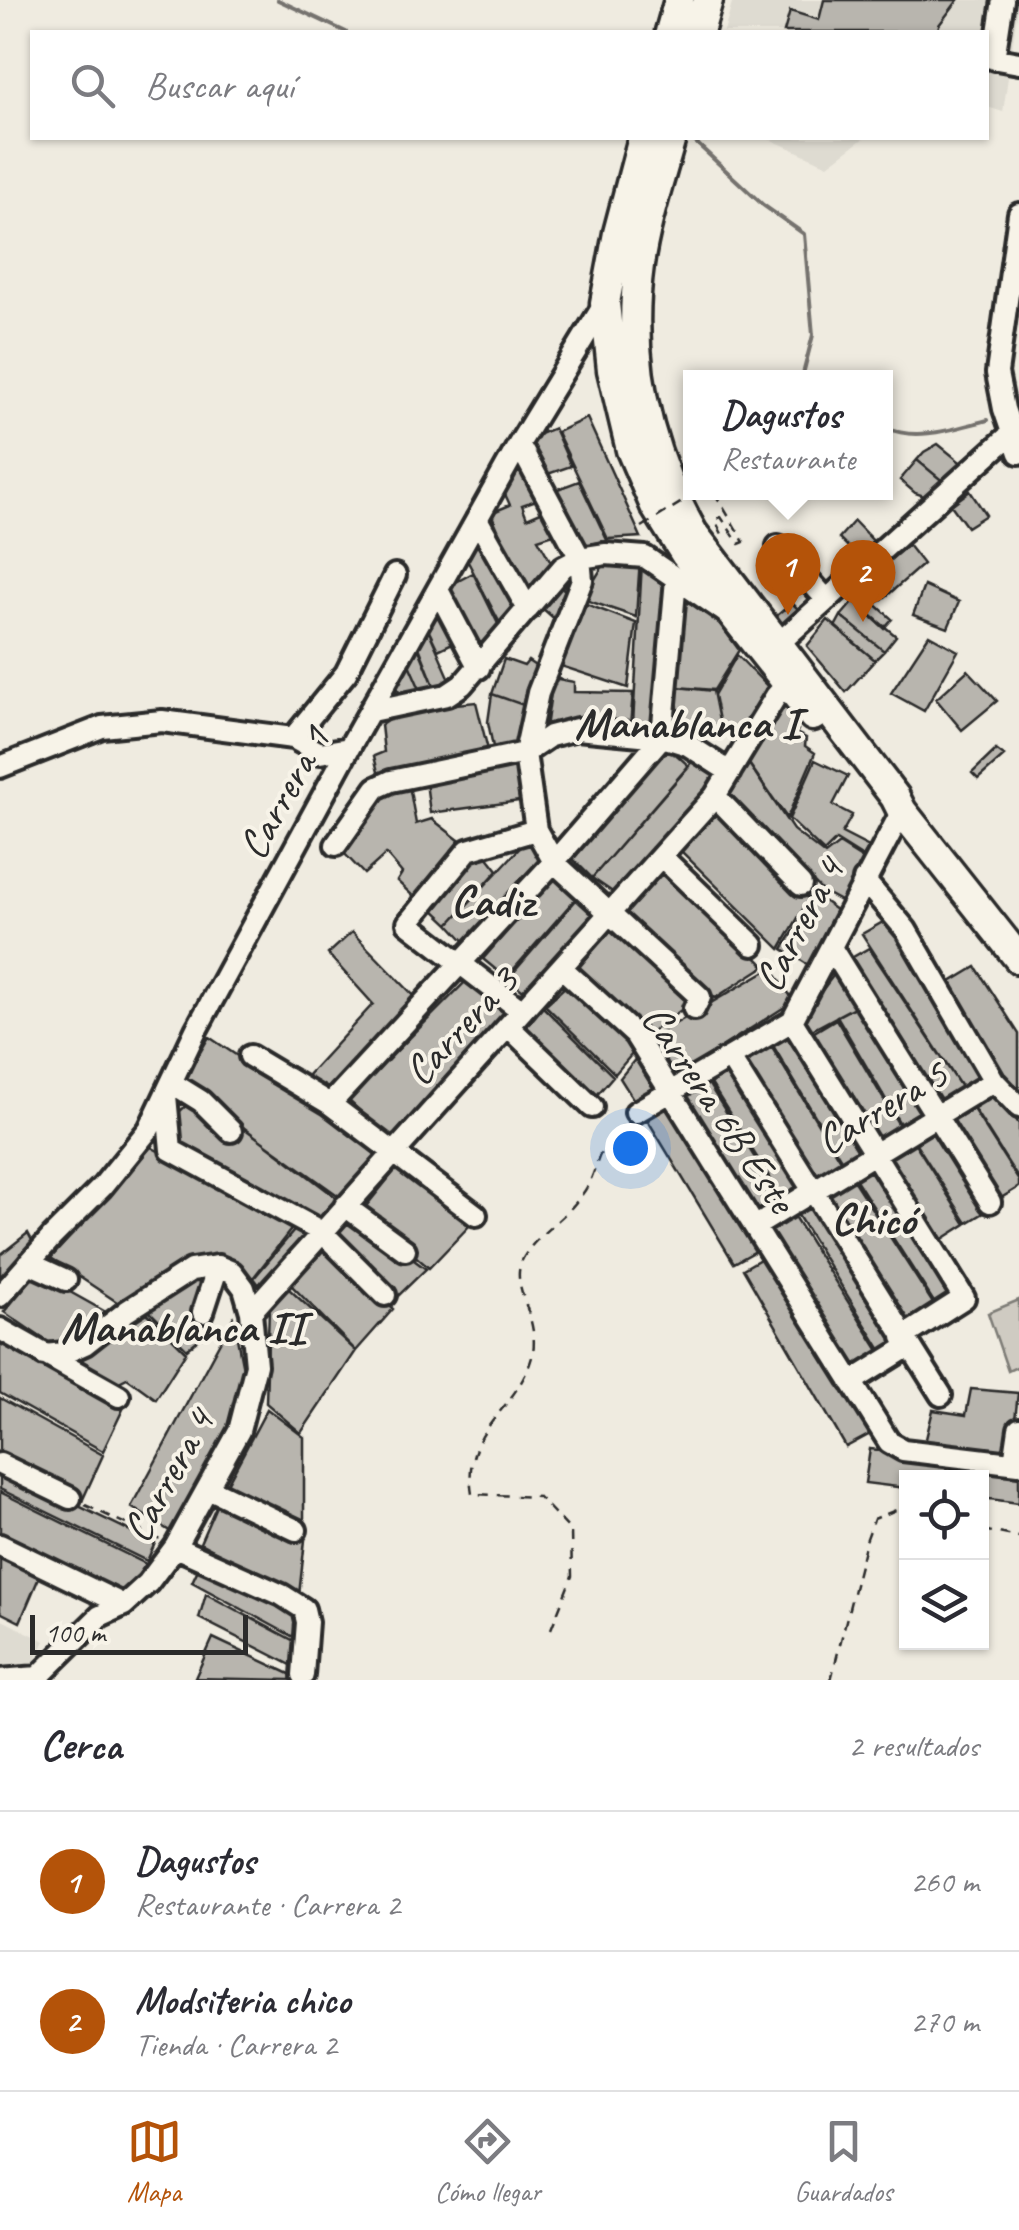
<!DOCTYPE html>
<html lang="es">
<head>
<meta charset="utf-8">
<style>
  :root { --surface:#fff; --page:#f7f7f7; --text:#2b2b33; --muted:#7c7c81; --line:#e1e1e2; --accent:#b45309 }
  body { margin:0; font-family:Caveat,sans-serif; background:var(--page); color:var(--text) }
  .controls { position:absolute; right:30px; bottom:30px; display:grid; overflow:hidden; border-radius:0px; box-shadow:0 2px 8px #0004 }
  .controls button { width:90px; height:90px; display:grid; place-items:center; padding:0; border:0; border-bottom:2px solid var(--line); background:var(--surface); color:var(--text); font:50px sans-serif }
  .scale { position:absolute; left:30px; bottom:25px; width:218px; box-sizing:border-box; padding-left:10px; border:5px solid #2b2b2b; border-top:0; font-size:28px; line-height:35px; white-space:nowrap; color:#2b2b2b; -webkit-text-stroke:8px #f7f3e8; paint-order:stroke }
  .you { position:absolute; left:630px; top:1148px; width:35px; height:35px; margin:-25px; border:8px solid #fff; border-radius:50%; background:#1a73e8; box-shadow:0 0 0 15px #1a73e833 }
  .badge { display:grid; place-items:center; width:65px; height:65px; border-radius:50%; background:var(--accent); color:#fff; font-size:32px; font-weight:700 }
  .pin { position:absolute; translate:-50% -82px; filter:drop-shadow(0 2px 5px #0008) }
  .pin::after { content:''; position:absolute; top:52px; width:35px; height:30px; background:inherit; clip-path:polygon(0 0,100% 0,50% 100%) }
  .popup { position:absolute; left:683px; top:370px; width:210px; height:130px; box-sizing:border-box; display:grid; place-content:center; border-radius:0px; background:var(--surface); filter:drop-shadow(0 2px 8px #0005); font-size:32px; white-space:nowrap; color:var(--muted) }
  .popup b { font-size:38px; color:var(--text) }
  .popup::after { content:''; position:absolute; left:50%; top:100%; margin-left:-20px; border:20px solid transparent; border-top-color:var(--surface) }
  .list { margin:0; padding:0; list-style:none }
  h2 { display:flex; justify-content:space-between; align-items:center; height:130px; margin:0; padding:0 40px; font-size:42px }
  h2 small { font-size:32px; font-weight:400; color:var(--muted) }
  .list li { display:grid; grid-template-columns:65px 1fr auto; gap:30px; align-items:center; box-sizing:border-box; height:140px; padding:0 40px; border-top:2px solid var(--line) }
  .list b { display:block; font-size:38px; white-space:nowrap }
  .list p { margin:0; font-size:32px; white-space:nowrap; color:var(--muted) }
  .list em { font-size:32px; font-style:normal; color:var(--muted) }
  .icon { flex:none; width:55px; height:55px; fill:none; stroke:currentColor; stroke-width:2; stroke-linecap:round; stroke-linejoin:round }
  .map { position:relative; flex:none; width:1019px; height:1680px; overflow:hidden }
  .search { position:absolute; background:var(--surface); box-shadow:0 2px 8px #0004; left:30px; right:30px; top:30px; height:110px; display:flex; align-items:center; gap:25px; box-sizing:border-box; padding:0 35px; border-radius:0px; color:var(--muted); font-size:38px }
  .sheet { height:410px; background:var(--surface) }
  nav { display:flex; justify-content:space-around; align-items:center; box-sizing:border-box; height:140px; border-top:2px solid var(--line); background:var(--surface); font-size:28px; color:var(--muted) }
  nav a { display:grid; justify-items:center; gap:5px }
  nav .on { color:var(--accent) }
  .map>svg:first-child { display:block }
  .built { fill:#dedbd1 }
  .green { fill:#cfcbc2; stroke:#7d7b76; stroke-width:2.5 }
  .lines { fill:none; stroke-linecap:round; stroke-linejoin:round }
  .stream { stroke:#74726e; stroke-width:4 }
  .building { fill:#b8b5ae; stroke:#2b2b2b; stroke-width:2.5 }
  .minor-casing { stroke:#2b2b2b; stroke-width:28 }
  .major-casing { stroke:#2b2b2b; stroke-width:35 }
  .path { stroke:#2b2b2b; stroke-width:2.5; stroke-dasharray:10 8; stroke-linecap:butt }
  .minor { stroke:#f7f3e8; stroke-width:20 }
  .major { stroke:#f7f3e8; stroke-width:28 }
  .path-bridge { stroke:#2b2b2b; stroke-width:2.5; stroke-dasharray:10 8; stroke-linecap:butt }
  .labels { text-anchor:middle; stroke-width:8; stroke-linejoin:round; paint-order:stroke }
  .street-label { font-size:42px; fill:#2b2b2b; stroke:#f7f3e8 }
  .neighbourhood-label { font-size:45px; font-weight:bold; fill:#2b2b2b; stroke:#f7f3e8 }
</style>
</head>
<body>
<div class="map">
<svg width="1019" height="1680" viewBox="0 0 1019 1680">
  <rect width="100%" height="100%" fill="#efebe0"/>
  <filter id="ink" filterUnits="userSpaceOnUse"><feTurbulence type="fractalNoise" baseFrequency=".01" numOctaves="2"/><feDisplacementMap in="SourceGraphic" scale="20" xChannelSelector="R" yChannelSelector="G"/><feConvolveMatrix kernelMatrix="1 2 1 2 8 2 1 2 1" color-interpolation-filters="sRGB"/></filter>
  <g filter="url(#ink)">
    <path class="built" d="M733,0H1019L1003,112L987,107L986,32H724Z
      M767,138H864L828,165Z
      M0,1619L45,1641L24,1680H0Z"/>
    <path class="green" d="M1019,1300V1366L1008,1371L988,1313Z"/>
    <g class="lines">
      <path class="stream" d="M278,0L346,32
        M691,138L763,205L804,234L813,335L802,378
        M886,428C918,442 955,428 988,420"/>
    </g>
    <path class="building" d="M824,0H958L939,25L938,32H784L790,11L819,20Z
      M587,418L641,537L608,539L557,432Z
      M554,428L571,466L545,475L530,438Z
      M938,444L964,465L945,483L917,460L924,452Z
      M917,460L945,483L927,497L915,493L900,480Z
      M527,464L545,497L522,505L527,518L550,508L560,532L538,539L555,569L526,596L491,513L510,505L504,492L515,472Z
      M579,481L607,540L580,547L555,490Z
      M970,491L986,515L967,527L951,505Z
      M854,521L876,544L861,560L839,538Z
      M484,536L523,606L503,629L466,558Z
      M908,545L923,564L889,594L872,575Z
      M607,559H640L636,617L583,599Z
      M642,562L662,574V585L668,586L661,726L633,724Z
      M473,573L502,632L481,658L449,586Z
      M872,575L889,594L876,604L862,592Z
      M559,585L573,597L560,624L541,607Z
      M924,586L959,602L948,628L913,615Z
      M862,592L892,619L884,628L854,601Z
      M685,595L705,607L704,611L717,620L739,650L714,690L677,687Z
      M854,601L896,636L884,651L841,616Z
      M792,603L801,612L784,629L774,618Z
      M586,604L636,623L628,688L561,666Z
      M446,611L461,639L438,650L427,627L439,614Z
      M841,616L884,651L875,660L835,627Z
      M828,620L875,660L846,692L807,646Z
      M427,627L453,686L437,693L417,642Z
      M929,635L958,651L924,711L891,693Z
      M418,647L437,693L423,696L405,655Z
      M737,655L768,687L743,740L721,731L714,695Z
      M504,659L524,666L528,661L544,672L532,708L492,694Z
      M408,662L423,696L402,697L394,681Z
      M968,670L997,701L962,730L936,699Z
      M553,678L574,682V692L633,693L630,726L546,728Z
      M677,687L713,691L721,731L679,732Z
      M492,694L532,708L524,752L495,757L488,722Z
      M476,702L489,754L380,780L374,756L384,752L381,725L405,709Z
      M783,704L796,715L792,725L798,730L796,733L806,738L805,746L815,753L787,818L745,758Z
      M668,747L689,766L592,878L569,855Z
      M996,750L1004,756L978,779L972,773Z
      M696,757L718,777L614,893L592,878Z
      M745,758L793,830L825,855L839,844L866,861L844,903L822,891L726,792Z
      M815,760L848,776L833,805L852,815L842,833L869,847L863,857L836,840L824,852L789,819Z
      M525,764L527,800L430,813L426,782Z
      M389,785H409L416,824L432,819L464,844L417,900L397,881L402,873L386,854L364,874L342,851Z
      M720,811L809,899L780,949L680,850Z
      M531,836L548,857L469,946L449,924Z
      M483,851L498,870L449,924L433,909Z
      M666,869L765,966L715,998L626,913Z
      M559,872L582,891L506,978L483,959Z
      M583,892L606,911L531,997L508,979Z
      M815,895L840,913L813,968L783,949Z
      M890,918L988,1075L963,1090L862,934Z
      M614,925L696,999L646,1036L577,970Z
      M352,932L420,1002L329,1100L307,1076L373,1004L328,954Z
      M869,948L963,1090L936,1105L846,961Z
      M976,967L1019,1034V1100L946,985Z
      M771,968L794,1001L673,1078L649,1039Z
      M836,972L860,1004L808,1032L801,1018Z
      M471,976L511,1014L395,1143L348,1100Z
      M567,985L638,1047L615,1074L545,1005Z
      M860,1004L932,1115L903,1129L837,1016Z
      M543,1007L613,1076L591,1102L523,1031Z
      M836,1019L902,1130L877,1143L811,1034Z
      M792,1027L869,1152L845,1166L769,1039Z
      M209,1037L380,1151L339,1196L182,1084Z
      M768,1041L843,1165L818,1181L740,1056Z
      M641,1052L664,1089L635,1102L620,1078Z
      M732,1066L807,1187L783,1199L708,1079Z
      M706,1080L782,1201L758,1215L684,1095Z
      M994,1085L1019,1124V1180L969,1101Z
      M191,1101L234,1140L242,1126L337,1198L320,1226L179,1145L178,1113Z
      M968,1101L1019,1181V1187L996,1201L943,1117Z
      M671,1102L763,1247L734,1263L647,1119Z
      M939,1124L992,1208L967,1223L913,1139Z
      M913,1140L966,1224L941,1240L887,1155Z
      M151,1147L293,1227L253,1278L227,1262L197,1259L126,1308L51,1258Z
      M875,1162L959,1295L937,1307L853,1175Z
      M401,1163L474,1221L429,1268L363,1210Z
      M850,1175L936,1308L908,1325L824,1191Z
      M812,1197L905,1344L884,1355L794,1209Z
      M790,1210L883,1357L856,1371L766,1226Z
      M353,1215L426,1269L394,1300L332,1237Z
      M299,1225L313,1234L263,1290L254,1278Z
      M28,1233L36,1248L0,1287V1255Z
      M325,1246L393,1309L356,1351L288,1282Z
      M769,1254L874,1432L846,1447L743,1269Z
      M211,1271L197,1309L208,1332L187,1349L145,1307Z
      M36,1273L111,1315L77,1343L55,1347L4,1312Z
      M289,1289L356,1351L301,1433L266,1403L269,1308Z
      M143,1309L186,1352L156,1399L127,1378L111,1386L74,1354Z
      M233,1318L245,1379L232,1434L176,1535L131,1507Z
      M0,1334L125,1405L103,1451L0,1393Z
      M971,1389L1018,1393L1011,1455L924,1447L933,1410L966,1415Z
      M0,1398L103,1455L83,1499L0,1457Z
      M267,1409L304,1437V1529L225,1488Z
      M870,1449L1019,1466V1503L982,1498V1478H906V1488L865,1483Z
      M0,1468L155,1543L147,1561L0,1489Z
      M0,1492L146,1564L125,1597L0,1534Z
      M220,1497L305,1540L299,1595L200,1543Z
      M0,1556L40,1575L20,1622L0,1612Z
      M201,1563L301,1611L299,1640L192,1582Z
      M206,1594L296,1642L295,1667L199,1618Z
      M213,1638L292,1675L290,1680L195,1678Z"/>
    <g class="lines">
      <defs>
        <path id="minor" d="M986,57L1019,63
          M994,59L1003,0
          M1019,214L997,373L1004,409L1019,453
          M519,444L580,558L582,580L538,693L525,753L536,830L554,862L700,997L694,1009
          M477,519L528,609
          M778,546L827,600
          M439,592L479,668
          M779,643L1011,434
          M371,711L447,695L462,685L563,567L580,558L606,554L645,557L725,612
          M293,738L346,673L395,575
          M0,767L102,727L162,721L293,738L320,753L349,748
          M715,796L801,885
          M336,845L376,788L391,781L525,753L550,736L577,729L662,737L688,745L730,772
          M661,856L753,945
          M864,880L906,930L994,1081L1019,1107
          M832,949L990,1202
          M563,969L635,1035L889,1442L903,1450L1019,1464
          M522,1011L408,923L468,850L536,830
          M792,1021L964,1298L903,1337
          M509,1027L592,1107
          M250,1056L330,1104L476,1215
          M730,1058L941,1395
          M172,1083L201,1101L231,1131
          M166,1096L171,1150L322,1232L385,1295
          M330,1104L554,862L662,737L676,579
          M636,1112L792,1021L902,811
          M345,1206L405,1250
          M756,1226L994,1081
          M29,1263L66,1280
          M0,1296L52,1237L102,1187L149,1129L196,1030L349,748L519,444L605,303
          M203,1312L218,1266
          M251,1312L715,796L776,696L786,685
          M0,1329L119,1396
          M851,1382L909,1346
          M1014,1463L1019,1429
          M0,1464L70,1498
          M208,1488L296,1530
          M0,1545L124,1605
          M175,1547L282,1595L304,1609L307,1622L303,1675
          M0,1680L38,1677
          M35,1680L100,1616L124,1605L148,1583L175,1547L239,1431L256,1365L251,1312L244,1288L232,1272L218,1266L191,1270L127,1311L85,1344L65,1353L44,1355"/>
        <path id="major" d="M670,32L679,0
          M699,32L708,0
          M643,138L618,233L605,303L612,370L631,450L655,506L685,554L813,716
          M671,138C660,179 645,222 639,265C626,361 646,449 693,533L895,797L902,811L1019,959"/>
      </defs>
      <use href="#minor" class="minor-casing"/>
      <use href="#major" class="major-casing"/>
      <path class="path" d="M714,492L744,542L739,544L721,517L715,520L722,534
        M85,1505L160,1540
        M982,1530L1019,1537
        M551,1629L572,1576L571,1531L539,1497L472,1494C461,1428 516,1413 532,1357C541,1321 513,1291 520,1266C526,1244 556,1224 571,1208C577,1201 585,1192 589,1183C595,1172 597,1158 604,1147C609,1139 618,1132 625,1124
        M831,1680L866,1541L874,1519L896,1510L906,1514"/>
      <use href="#minor" class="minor"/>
      <use href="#major" class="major"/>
      <path class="path-bridge" d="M642,527L698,492"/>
    </g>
  </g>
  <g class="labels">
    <g class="street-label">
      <text transform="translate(283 792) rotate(-61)" y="15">Carrera 1</text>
      <text transform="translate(798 924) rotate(-62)" y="15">Carrera 4</text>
      <text transform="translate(460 1025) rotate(-47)" y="15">Carrera 3</text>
      <text transform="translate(881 1106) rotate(-31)" y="15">Carrera 5</text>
      <text transform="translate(720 1108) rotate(56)" y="15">Carrera 6B Este</text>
      <text transform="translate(167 1475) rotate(-61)" y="15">Carrera 4</text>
    </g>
    <g class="neighbourhood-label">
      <text x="687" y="738">Manablanca I</text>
      <text x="492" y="916">Cadiz</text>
      <text x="873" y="1234">Chicó</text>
      <text x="183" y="1342">Manablanca II</text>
    </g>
  </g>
</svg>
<div class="controls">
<button><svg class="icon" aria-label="locate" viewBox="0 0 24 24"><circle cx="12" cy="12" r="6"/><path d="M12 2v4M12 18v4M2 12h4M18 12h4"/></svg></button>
<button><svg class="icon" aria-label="layers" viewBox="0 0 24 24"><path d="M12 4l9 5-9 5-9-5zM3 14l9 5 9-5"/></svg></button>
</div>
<div class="scale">100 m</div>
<div class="you"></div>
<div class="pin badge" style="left:788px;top:615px">1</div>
<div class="popup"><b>Dagustos</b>Restaurante</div>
<div class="pin badge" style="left:863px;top:622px">2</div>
<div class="search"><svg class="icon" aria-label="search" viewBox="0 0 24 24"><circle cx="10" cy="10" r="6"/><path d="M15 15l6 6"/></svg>Buscar aquí</div>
</div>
<section class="sheet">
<h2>Cerca<small>2 resultados</small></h2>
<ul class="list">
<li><span class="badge">1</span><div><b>Dagustos</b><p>Restaurante · Carrera 2</p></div><em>260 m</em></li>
<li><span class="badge">2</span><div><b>Modsiteria chico</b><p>Tienda · Carrera 2</p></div><em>270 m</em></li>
</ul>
</section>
<nav>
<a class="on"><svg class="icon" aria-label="map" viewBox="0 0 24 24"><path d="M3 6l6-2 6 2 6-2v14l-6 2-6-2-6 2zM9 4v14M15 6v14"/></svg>Mapa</a>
<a><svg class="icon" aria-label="directions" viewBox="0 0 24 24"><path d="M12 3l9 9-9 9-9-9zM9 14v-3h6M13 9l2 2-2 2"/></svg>Cómo llegar</a>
<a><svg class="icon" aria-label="saved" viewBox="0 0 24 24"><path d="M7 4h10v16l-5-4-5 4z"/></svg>Guardados</a>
</nav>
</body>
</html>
